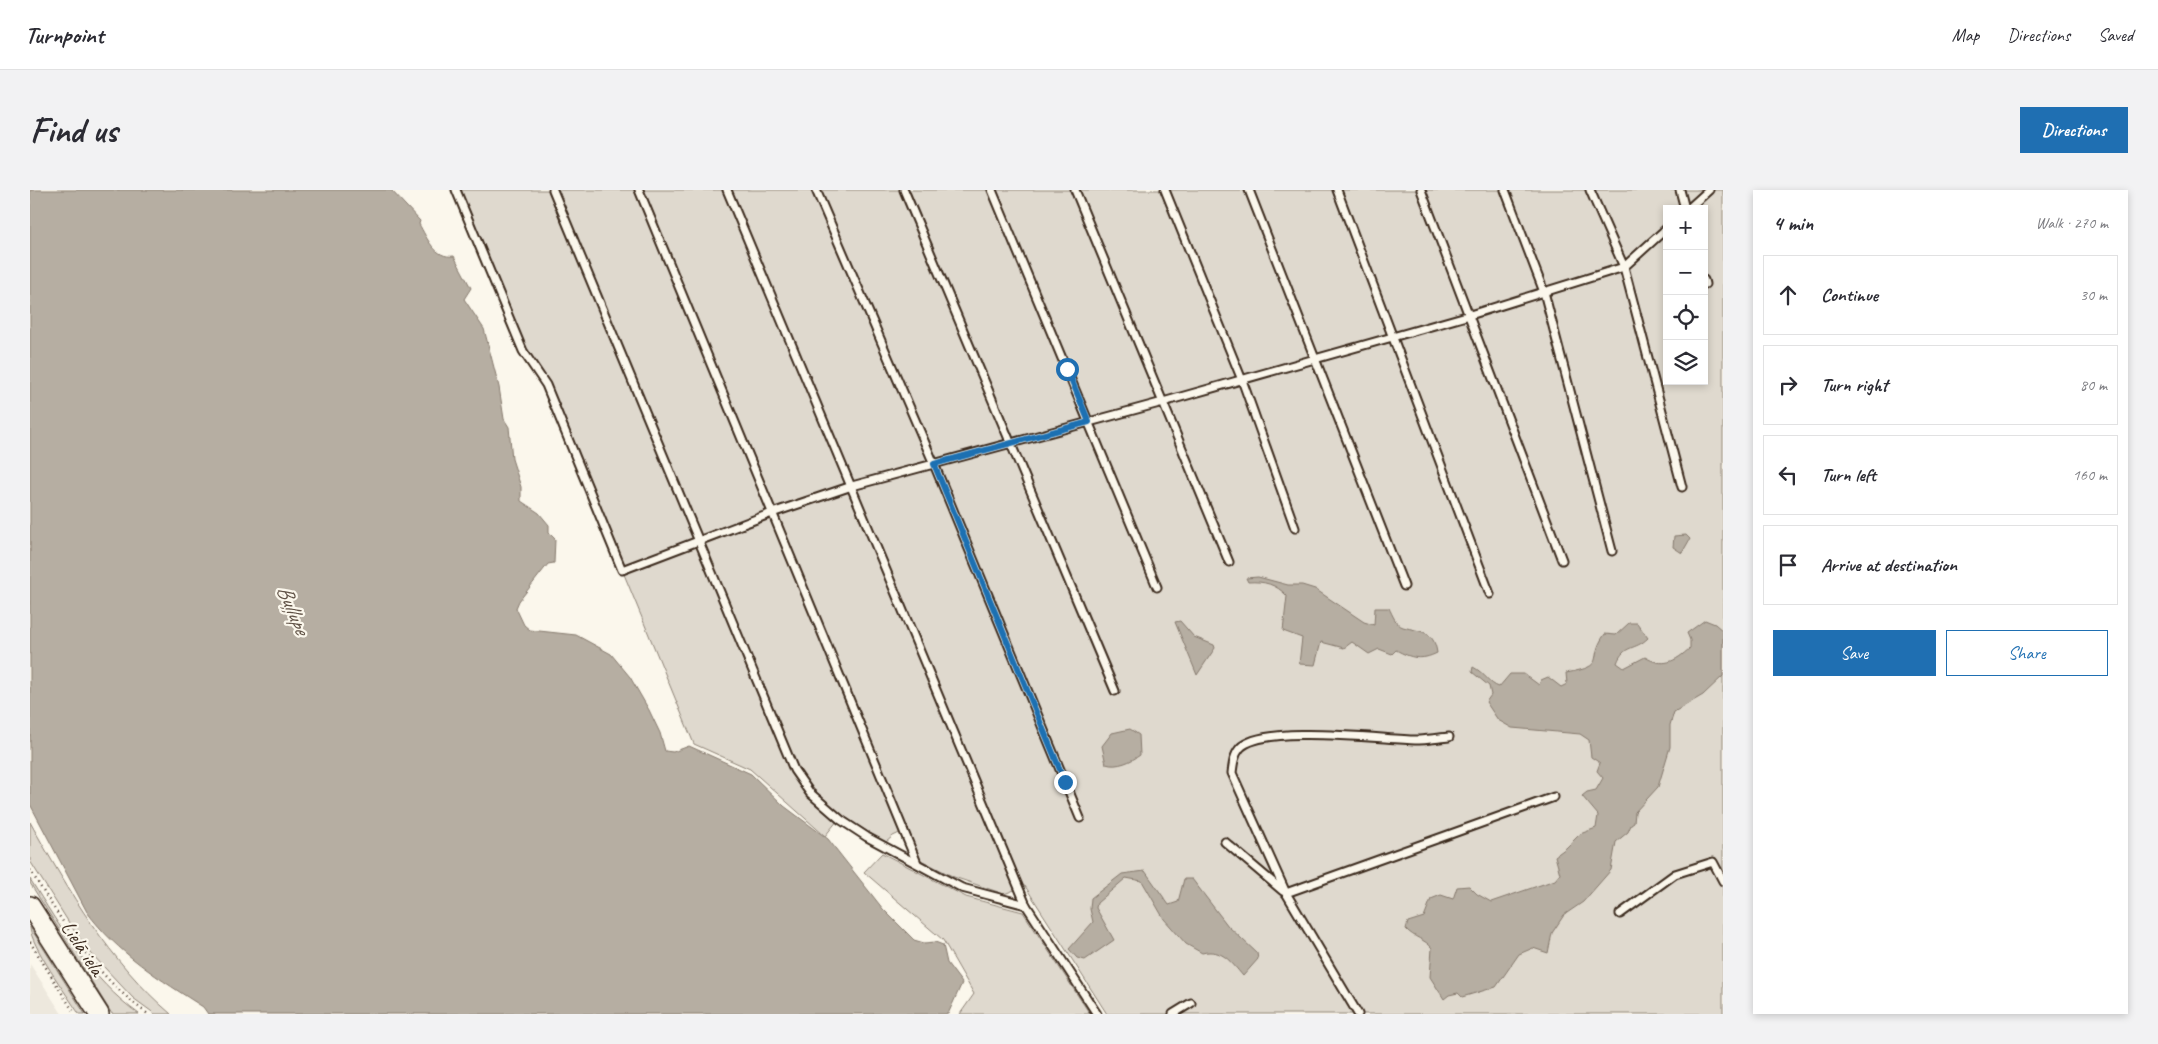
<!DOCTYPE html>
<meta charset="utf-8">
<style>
body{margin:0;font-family:Caveat,sans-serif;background:#f2f2f3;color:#2b2b33}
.controls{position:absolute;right:15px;top:15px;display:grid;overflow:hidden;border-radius:0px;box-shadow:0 2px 8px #0003}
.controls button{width:45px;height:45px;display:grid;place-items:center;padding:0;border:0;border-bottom:1px solid #e1e1e2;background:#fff;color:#2b2b33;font:25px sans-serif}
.stop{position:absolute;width:15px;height:15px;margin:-11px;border:4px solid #1f6fb2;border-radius:50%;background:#fff}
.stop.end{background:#1f6fb2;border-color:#fff;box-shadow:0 1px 5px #0008}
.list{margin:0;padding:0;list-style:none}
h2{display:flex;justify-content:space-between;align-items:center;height:65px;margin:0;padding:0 20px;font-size:21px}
h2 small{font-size:16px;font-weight:400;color:#7c7c81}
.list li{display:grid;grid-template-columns:32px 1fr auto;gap:15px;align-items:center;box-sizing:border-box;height:80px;margin:0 10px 10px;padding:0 10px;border:1px solid #e1e1e2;border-radius:0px}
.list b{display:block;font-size:19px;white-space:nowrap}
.list em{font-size:16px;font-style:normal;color:#7c7c81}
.actions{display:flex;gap:10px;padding:15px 20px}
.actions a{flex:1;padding:11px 0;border:1px solid #1f6fb2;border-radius:0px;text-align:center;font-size:18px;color:#1f6fb2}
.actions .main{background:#1f6fb2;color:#fff}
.icon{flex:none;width:28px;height:28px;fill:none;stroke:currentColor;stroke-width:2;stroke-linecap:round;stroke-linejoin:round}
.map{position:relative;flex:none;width:1693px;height:824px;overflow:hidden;border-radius:0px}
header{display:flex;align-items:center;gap:30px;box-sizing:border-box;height:70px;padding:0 25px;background:#fff;border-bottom:1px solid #e1e1e2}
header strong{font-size:24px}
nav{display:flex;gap:28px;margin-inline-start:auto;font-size:18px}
.intro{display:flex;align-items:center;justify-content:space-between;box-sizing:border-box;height:120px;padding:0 30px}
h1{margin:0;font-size:35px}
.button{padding:12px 22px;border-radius:0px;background:#1f6fb2;color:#fff;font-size:18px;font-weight:700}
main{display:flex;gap:30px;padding:0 30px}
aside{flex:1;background:#fff;border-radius:0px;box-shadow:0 2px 8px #0003}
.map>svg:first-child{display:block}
</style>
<header>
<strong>Turnpoint</strong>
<nav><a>Map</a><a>Directions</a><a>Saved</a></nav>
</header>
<div class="intro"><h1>Find us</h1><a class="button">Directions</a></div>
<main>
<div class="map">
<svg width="1693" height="824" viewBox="0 0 1693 824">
<rect width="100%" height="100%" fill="#fbf7ec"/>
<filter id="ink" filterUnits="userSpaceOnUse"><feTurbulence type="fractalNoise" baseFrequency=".02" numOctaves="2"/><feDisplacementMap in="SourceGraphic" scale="10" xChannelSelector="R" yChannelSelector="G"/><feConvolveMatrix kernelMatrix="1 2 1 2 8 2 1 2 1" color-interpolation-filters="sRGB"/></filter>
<g filter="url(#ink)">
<polygon fill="#ede8dd" points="0,774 32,824 0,824"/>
<g fill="#dfd9ce" stroke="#8d8276" fill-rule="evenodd">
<path d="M426,0h1267v824h-616l-82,-128 -21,8 -50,-17 -35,-18 -11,-30 -15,7 -8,7 -43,-28 -17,21 -75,-67 -56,-25 -148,-359 -23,-34zM1637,19h37v172h-37z"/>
<path d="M0,632c39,70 79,139 141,192h-16l-22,-16 -44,-47 -16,-22 -43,-68z"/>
<polygon points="852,663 936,707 993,722 1060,824 930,824 944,804 913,750 834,682"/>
<path d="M0,689c30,48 61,101 109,135h-27l-82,-131z"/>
<path d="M0,737l55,87h-6c-11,-18 -49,-69 -49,-87z"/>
</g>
<g fill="#b6aea2" stroke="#85796d">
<path d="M0,0h361l29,31 -1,3c8,14 16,35 35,32l17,32 -7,11 20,30 15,58 5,32 5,8 3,32 9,28v14l18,12 10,12v8l6,6 -1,24 -6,1 -29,37 -3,7 8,17 6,5 46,5 35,19 19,23 19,33 11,23 5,18 8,1 16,-6 62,28 33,32 44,33 55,70 31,31 10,3 11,-1 8,3 4,18 15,20 -14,31h-740l-5,-7c-42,-27 -86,-54 -116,-95l-57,-108z"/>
<polygon points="1656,345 1660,349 1652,363 1643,357 1644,346"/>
<path d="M1228,387l30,8h14l13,4 49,33 10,3 1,-17h14c3,6 7,17 14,19 18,5 31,3 34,26 -16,8 -26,5 -41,-3l-4,4 -13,-5 -10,5 -17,-12 -8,6 -23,-6 -6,23 -16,-1 3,-26 -19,-7 4,-35c-11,-12 -23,-15 -39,-14l-2,-4z"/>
<path d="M1675,430l10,4 8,7v45l-20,19 -29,17 -4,13v22l-12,40 -23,25 -1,11 -3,2 -3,7 -12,10 -5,28 -28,32 -19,13 -12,18 -4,20 -15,-5 -14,6 -23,33 -34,10 -4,-4 -9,2 -5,4 -14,-22 2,-29c-7,-9 -18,-10 -26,-19l2,-7 16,-5 7,-18 10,-4 12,4 4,-12 12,-1 8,8 14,8 64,-22 5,-6 -5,-18 11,-8 14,-14 16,-6 2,-13 -16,-19 5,-4 9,-2 7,-12 -6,-7 3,-8 -9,-6 -2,-17 -9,-6 -68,-6 -14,-8 -12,-18 5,-7 -2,-9 -17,-14 1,-5c12,6 16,17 26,20l11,-13h14l15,11 2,-5 7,-3 13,10 6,-3 -1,-11c44,-8 20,-13 39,-39l11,1 13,-12h8l11,15c-13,13 -24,6 -31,25l7,5 21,-11c18,11 30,5 45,-9v-8l-3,-7z"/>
<polygon points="1150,431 1164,447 1184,455 1185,458 1167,485 1145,432"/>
<path d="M1100,539l9,6 1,20c-8,6 -23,13 -34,9l-4,-18 10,-13z"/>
<path d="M1115,681l24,34 9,-3 6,-23h8l36,47 29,27 1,6 -15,17c-12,-14 -21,-28 -41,-23l-16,-9 -22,-25 -22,-38 -16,-3 -29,25 -1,5 18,32 -29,20 -8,-2 -8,-9 24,-27 -3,-13 1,-11 31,-24z"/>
</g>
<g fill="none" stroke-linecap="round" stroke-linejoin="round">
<g stroke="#3b2a1e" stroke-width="11">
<g id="service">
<polyline points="426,0 493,161 516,195 592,380 742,323 822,296 1133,212 1440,125 1594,77 1637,38"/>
<polyline points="523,0 764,580 780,603 811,630 837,647 932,698 996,715"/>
<polyline points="609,0 887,673"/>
<polyline points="697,0 996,715 1067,824"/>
<polyline points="786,0 904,274 1050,628"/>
<polyline points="874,0 1085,501"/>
<polyline points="962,0 1127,397"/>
<polyline points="1045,0 1199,372"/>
<polyline points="1135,0 1212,190 1265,338"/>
<polyline points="1219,0 1374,396"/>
<polyline points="1307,0 1460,404"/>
<polyline points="1391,0 1532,370"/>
<polyline points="1475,0 1514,102 1582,361"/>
<polyline points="1560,0 1594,77 1652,297"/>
<polyline points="1650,0 1655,19"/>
<polyline points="1658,19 1679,0"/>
<polyline points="1674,90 1675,94"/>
<polyline points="1195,652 1253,701"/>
<path d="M1256,703l-54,-120c1,-9 2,-18 8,-25 23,-24 139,-9 175,-8 11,0 23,-2 34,-3"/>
<polyline points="1590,724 1645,684 1683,672 1693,691"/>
<polyline points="1143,824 1161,813"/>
<polyline points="1328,824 1256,703 1524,607"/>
</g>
</g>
<g stroke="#3b2a1e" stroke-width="22">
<polyline id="secondary" points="0,716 69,824"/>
</g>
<g stroke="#3b2a1e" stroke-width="2.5" stroke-dasharray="1 4" stroke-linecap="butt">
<path d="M0,680c33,53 66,107 118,144"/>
<polyline points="0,752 45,824"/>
</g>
<use href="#service" stroke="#fbf7ec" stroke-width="7"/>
<use href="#secondary" stroke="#fbf7ec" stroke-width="19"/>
</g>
</g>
<g fill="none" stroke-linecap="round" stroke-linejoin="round" filter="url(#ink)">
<polyline stroke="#1f6fb2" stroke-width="6" points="1035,592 904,274 1059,232 1037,179"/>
</g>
<g text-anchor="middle" stroke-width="4.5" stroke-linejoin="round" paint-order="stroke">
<g font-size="21" fill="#3b2a1e" stroke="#fbf7ec">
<text transform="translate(53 758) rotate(57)" y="7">Lielā iela</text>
</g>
<g font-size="22" font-style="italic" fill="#605246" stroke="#fbf7ec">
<text transform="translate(264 419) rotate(67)" y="8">Buļļupe</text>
</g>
</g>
</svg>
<div class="controls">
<button>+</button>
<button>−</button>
<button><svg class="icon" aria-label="locate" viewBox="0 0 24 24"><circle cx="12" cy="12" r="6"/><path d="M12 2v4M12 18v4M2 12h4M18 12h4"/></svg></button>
<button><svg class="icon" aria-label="layers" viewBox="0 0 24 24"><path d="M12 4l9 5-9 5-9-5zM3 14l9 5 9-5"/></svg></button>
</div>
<div class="stop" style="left:1037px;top:179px"></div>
<div class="stop end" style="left:1035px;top:592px"></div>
</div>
<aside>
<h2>4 min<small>Walk · 270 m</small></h2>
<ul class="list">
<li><svg class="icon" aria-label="ahead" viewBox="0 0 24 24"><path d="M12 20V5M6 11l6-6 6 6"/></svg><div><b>Continue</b></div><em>30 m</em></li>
<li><svg class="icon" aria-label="right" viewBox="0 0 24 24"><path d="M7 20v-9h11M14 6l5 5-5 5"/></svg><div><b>Turn right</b></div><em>80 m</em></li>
<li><svg class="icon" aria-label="left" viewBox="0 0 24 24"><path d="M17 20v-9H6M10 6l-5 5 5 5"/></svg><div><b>Turn left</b></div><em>160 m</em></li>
<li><svg class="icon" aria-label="arrive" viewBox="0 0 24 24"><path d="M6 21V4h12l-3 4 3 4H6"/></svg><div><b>Arrive at destination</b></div></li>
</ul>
<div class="actions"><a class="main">Save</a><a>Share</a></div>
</aside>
</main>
